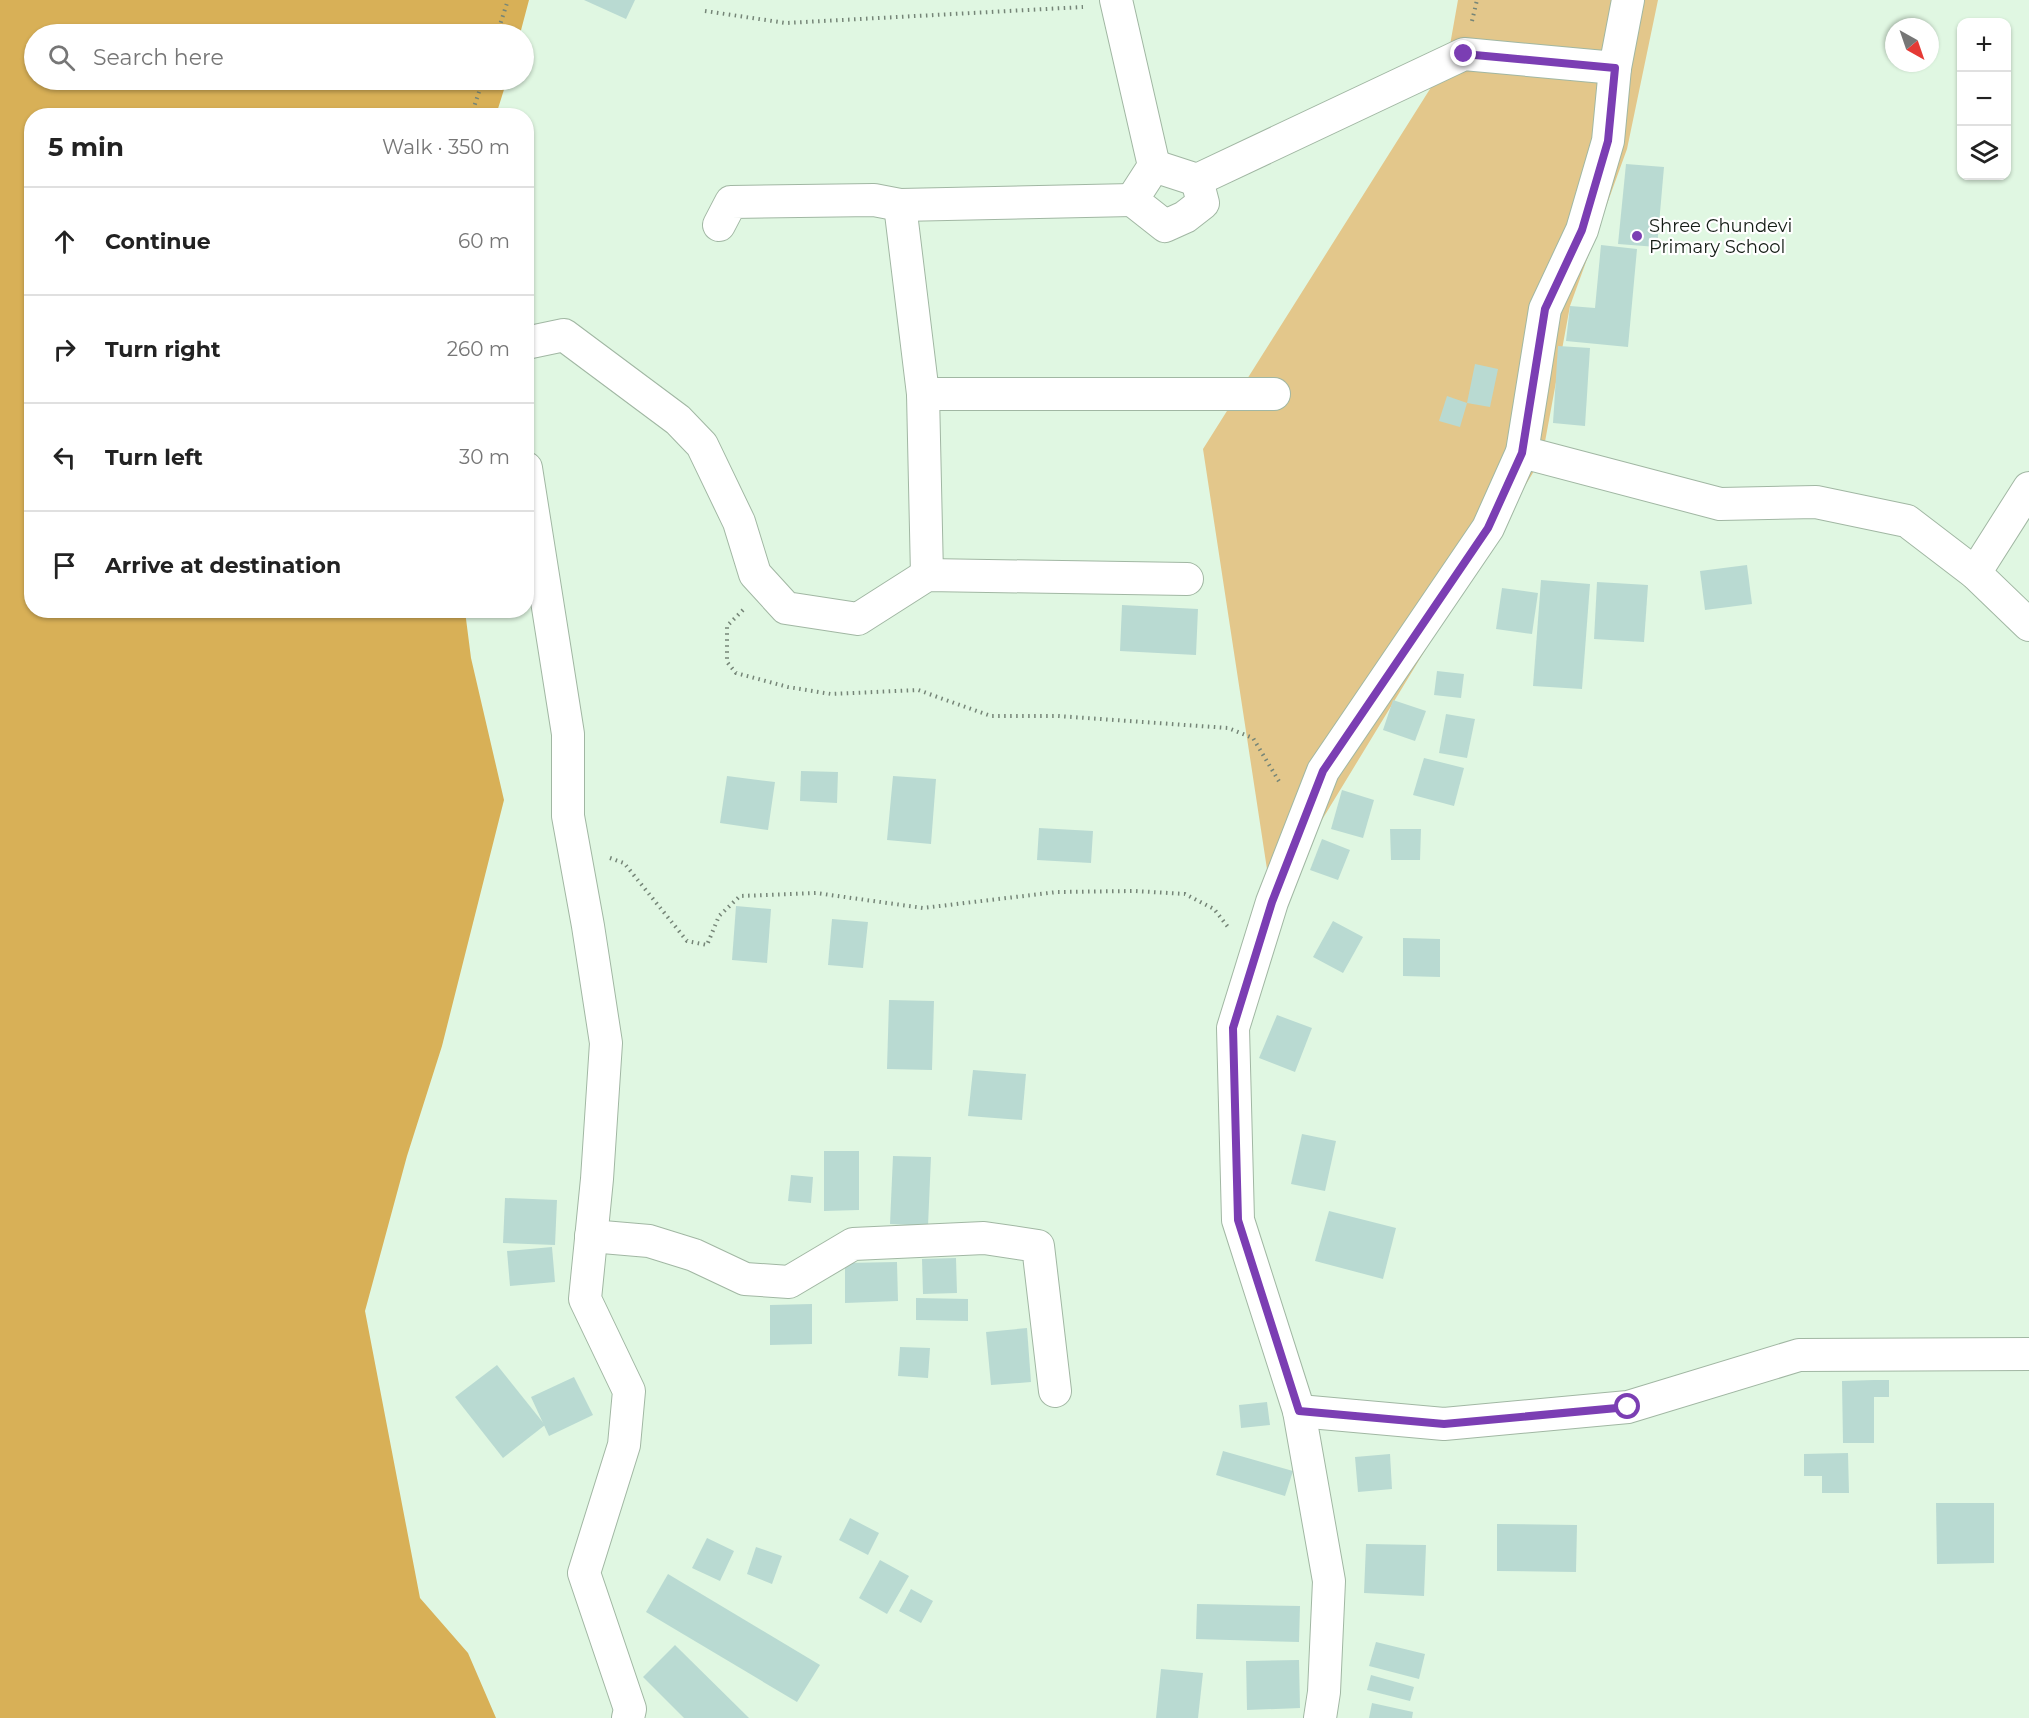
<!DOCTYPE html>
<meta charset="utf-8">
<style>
body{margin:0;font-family:Montserrat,sans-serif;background:#f6f6f6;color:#222}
.controls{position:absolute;right:18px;top:18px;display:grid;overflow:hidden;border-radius:12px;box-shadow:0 2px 4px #0004}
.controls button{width:54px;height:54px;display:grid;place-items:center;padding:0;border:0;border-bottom:2px solid #e0e0e0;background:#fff;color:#222;font:30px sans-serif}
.compass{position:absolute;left:1885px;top:18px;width:54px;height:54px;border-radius:50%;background:#fff;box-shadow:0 2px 4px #0004;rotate:140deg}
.stop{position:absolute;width:18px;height:18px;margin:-14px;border:4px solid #7b3eb3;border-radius:50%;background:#fff}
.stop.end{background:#7b3eb3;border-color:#fff;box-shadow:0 2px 6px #0008}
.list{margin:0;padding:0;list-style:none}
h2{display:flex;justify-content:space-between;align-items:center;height:78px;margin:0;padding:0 24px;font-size:26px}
h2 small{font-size:20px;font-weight:400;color:#767676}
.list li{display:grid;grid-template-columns:39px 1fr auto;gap:18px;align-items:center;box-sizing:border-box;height:108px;padding:0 24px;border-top:2px solid #e0e0e0}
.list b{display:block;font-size:22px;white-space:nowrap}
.list em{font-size:20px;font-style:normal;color:#767676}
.icon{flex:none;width:33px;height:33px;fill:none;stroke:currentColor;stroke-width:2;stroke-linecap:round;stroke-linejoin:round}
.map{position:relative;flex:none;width:2029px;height:1718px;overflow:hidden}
.search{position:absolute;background:#fff;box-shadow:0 2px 4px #0004;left:24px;top:24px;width:510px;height:66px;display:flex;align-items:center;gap:15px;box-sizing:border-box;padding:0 21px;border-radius:33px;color:#767676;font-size:22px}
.panel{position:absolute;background:#fff;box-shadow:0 2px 4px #0004;left:24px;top:108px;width:510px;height:510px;border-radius:24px}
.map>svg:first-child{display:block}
</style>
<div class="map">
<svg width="2029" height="1718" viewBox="0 0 2029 1718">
<rect width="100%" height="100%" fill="#e0f7e2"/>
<polygon fill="#e3c78b" points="1458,0 1658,0 1627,149 1570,306 1542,458 1272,902 1203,449 1447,62"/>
<polygon fill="#d8b057" points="0,0 529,0 520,34 34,34 34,80 507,80 496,115 32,116 32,610 465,611 471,658 504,800 442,1046 407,1156 365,1311 420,1598 468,1653 496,1718 0,1718"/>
<g fill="#b9dad2">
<polygon points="584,0 635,0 626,19"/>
<polygon points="1626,164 1664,167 1657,247 1618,244"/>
<polygon points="1601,245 1637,249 1628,347 1566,341 1570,306 1595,308"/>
<polygon points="1558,346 1590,348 1585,426 1553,423"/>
<polygon points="1475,364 1498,369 1490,407 1467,403"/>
<polygon points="1447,396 1467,403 1460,427 1439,421"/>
<polygon points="1747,565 1752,604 1705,610 1700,571"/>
<polygon points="1541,580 1590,584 1582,689 1533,686"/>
<polygon points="1597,582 1648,585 1644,642 1594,639"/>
<polygon points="1502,588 1538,593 1532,634 1496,629"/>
<polygon points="1122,605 1198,609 1196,655 1120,651"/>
<polygon points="1437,671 1464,674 1461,698 1434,695"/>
<polygon points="1393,700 1426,711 1415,741 1383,730"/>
<polygon points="1446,714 1475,719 1467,758 1439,753"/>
<polygon points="1424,758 1464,768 1454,806 1413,795"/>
<polygon points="801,771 838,772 837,803 800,801"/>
<polygon points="727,776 775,782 768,830 720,823"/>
<polygon points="893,776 936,779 931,844 887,840"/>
<polygon points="1342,790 1374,800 1363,838 1331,829"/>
<polygon points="1039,828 1093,831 1091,863 1037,860"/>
<polygon points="1390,829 1421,829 1420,860 1391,860"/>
<polygon points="1322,839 1350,850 1338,880 1310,870"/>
<polygon points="736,906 771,909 767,963 732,960"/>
<polygon points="832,919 868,922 863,968 828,965"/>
<polygon points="1333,921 1363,937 1343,973 1313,957"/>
<polygon points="1403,938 1440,939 1440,977 1403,976"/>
<polygon points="889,1000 934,1001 932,1070 887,1069"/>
<polygon points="1277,1015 1312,1028 1295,1072 1259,1058"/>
<polygon points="973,1070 1026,1074 1022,1120 968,1116"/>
<polygon points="1302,1134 1336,1141 1325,1191 1291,1184"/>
<polygon points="824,1151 859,1151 859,1210 824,1211"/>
<polygon points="893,1156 931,1157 928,1226 890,1224"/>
<polygon points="791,1175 813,1177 811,1203 788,1201"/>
<polygon points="505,1198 557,1200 555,1245 503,1243"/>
<polygon points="1329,1211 1396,1228 1383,1279 1315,1261"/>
<polygon points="552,1247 555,1282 510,1286 507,1251"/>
<polygon points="956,1258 957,1293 923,1294 922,1259"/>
<polygon points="897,1262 898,1301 845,1303 845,1263"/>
<polygon points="916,1298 968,1299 968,1321 916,1320"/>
<polygon points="812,1304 812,1344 770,1345 770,1305"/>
<polygon points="1027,1328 1031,1382 991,1385 986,1332"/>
<polygon points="900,1347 930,1348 928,1378 898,1376"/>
<polygon points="497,1365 545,1425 503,1458 455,1397"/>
<polygon points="574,1377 593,1415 549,1436 531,1397"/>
<polygon points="1874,1380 1889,1380 1889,1397 1874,1397 1874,1443 1843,1443 1842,1381"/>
<polygon points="1267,1402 1270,1425 1241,1428 1239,1405"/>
<polygon points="1223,1451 1293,1471 1285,1496 1216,1475"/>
<polygon points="1848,1453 1849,1493 1822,1493 1822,1476 1804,1476 1804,1454"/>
<polygon points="1390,1454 1392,1489 1358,1492 1355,1457"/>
<polygon points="1936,1503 1994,1503 1994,1563 1937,1564"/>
<polygon points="850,1518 879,1533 868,1555 839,1540"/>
<polygon points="1497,1524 1577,1525 1576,1572 1497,1571"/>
<polygon points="707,1538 734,1551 720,1581 692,1568"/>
<polygon points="1366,1544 1426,1545 1424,1596 1364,1593"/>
<polygon points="756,1547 782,1556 772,1584 747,1574"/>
<polygon points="880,1560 909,1576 887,1614 859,1598"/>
<polygon points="668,1574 820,1665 797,1702 646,1612"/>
<polygon points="911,1589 933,1601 921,1623 899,1611"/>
<polygon points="1197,1604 1300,1606 1299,1642 1196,1639"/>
<polygon points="1376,1642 1425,1654 1419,1679 1369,1666"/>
<polygon points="675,1645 749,1718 684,1718 643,1677"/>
<polygon points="1299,1660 1300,1708 1247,1710 1246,1661"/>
<polygon points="1161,1669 1203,1673 1198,1718 1156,1718"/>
<polygon points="1371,1675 1414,1687 1410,1701 1367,1690"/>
<polygon points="1372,1703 1413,1712 1412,1718 1369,1718"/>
</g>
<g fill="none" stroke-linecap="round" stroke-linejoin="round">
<g stroke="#a1b7a3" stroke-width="34">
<g id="minor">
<polyline points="1116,0 1154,166 1132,200 1165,226 1185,217 1203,203 1197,180"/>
<polyline points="1154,166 1197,180 1464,54 1615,68"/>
<polyline points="900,205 923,394 927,575"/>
<polyline points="719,225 731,202 874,200 900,205 1132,200"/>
<polyline points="526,343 564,335 678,420 702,445 739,522 755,574 786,608 858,619 927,575 1187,579"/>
<polyline points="923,394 1274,394"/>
<polyline points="1522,452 1720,504 1816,502 1907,521 1975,573 2029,625"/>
<polyline points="526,468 568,734 568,816 588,926 606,1043 597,1179 585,1299 629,1391 624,1445 584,1573 630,1709 628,1718"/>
<polyline points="1975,573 2029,488"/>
<polyline points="591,1236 649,1241 694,1255 745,1279 789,1282 853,1244 984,1238 1038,1246 1055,1391"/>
<polyline points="1299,1411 1444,1424 1628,1407 1799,1355 2029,1354"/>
<polyline points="1320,1718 1324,1692 1329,1581 1299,1411 1238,1220 1233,1028 1272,902 1323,771 1488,528 1522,452 1545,309 1582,230 1608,141 1615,68 1628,0"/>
</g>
</g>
<g stroke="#758577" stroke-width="4" stroke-dasharray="1.5 4.5" stroke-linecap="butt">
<polyline points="705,11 786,23 1083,7"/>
<polyline points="1472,21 1477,0"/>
<polyline points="497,34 508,0"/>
<polyline points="471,116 483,80"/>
<polyline points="743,610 727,626 727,662 736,673 788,687 831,694 918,690 991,716 1058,716 1228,728 1253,738 1280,783"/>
<polyline points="610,858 624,863 687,941 707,945 719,916 740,896 816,893 923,908 1057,892 1135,891 1185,894 1214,909 1228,927"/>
</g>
<use href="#minor" stroke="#fff" stroke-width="32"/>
</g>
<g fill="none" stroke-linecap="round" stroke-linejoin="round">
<polyline stroke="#7b3eb3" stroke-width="8" points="1464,54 1615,68 1608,141 1582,230 1545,309 1522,453 1488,528 1323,771 1272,902 1233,1028 1238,1220 1299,1411 1444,1424 1628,1407"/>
</g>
<circle fill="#7b3eb3" stroke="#fff" stroke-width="2" cx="1637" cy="236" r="6"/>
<g text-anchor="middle" stroke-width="4.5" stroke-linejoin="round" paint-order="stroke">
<g font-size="18" fill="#141c15" stroke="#fff" text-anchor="start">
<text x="1649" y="232">Shree Chundevi<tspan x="1649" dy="21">Primary School</tspan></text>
</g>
</g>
</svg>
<div class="controls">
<button>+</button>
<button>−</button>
<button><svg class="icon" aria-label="layers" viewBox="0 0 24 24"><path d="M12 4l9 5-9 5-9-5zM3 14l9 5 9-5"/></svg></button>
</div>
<svg class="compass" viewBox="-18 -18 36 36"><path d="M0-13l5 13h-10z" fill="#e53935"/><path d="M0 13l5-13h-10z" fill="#767676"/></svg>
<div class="stop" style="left:1628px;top:1407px"></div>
<div class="stop end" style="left:1464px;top:54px"></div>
<div class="search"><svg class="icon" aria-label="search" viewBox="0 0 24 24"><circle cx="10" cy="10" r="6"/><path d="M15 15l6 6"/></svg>Search here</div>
<section class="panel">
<h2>5 min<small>Walk · 350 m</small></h2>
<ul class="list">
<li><svg class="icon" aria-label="ahead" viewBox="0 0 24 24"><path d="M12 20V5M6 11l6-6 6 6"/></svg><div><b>Continue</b></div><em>60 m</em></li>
<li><svg class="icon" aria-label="right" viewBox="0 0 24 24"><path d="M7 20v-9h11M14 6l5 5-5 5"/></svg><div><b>Turn right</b></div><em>260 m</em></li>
<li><svg class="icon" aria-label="left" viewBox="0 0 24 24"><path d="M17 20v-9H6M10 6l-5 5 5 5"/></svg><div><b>Turn left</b></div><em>30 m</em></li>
<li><svg class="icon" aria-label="arrive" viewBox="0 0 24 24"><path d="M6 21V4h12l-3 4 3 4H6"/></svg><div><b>Arrive at destination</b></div></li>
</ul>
</section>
</div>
